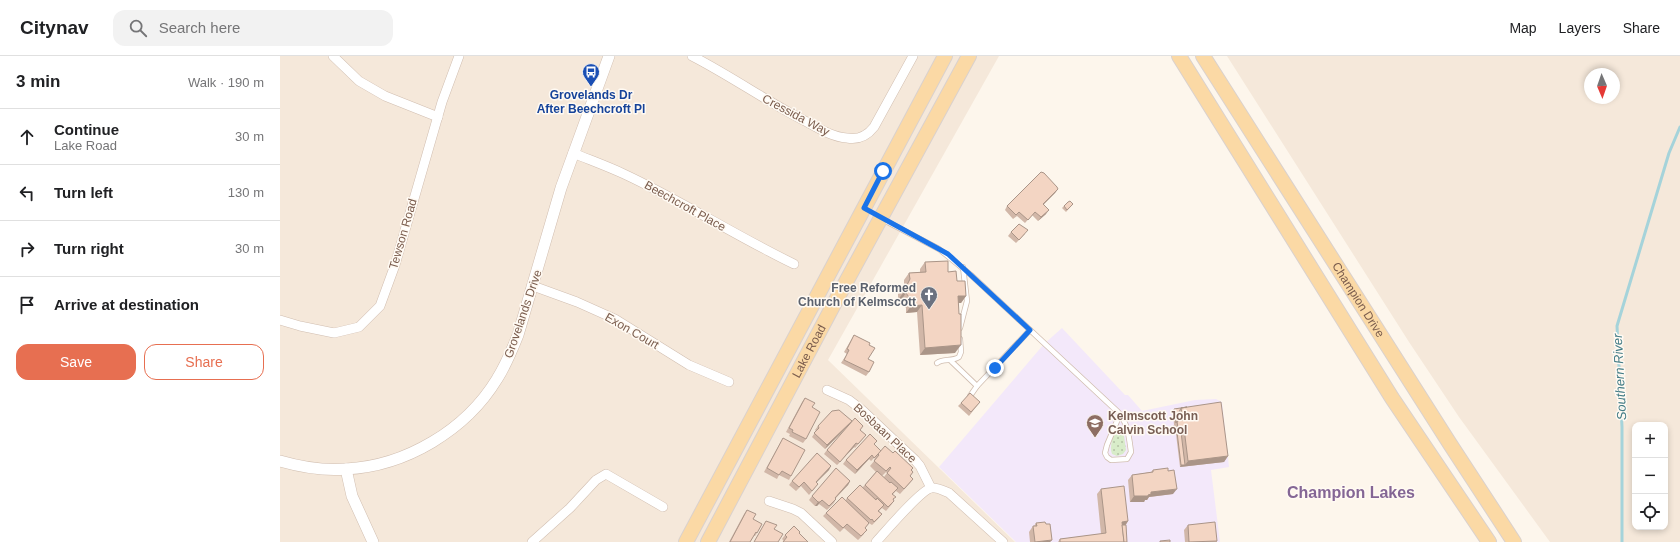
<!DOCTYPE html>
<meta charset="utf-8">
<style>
body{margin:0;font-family:Helvetica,sans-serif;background:#f2f2f2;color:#202124}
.controls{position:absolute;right:12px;bottom:12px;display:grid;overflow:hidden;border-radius:8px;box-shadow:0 2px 6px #0003}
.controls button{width:36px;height:36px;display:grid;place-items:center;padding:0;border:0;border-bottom:1px solid #e0e0e0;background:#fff;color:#202124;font:20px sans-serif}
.compass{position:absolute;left:1304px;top:12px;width:36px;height:36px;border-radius:50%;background:#fff;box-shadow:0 2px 6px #0003;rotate:178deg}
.stop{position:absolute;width:12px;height:12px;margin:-9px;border:3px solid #1a73e8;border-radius:50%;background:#fff}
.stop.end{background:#1a73e8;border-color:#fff;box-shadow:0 1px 4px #0008}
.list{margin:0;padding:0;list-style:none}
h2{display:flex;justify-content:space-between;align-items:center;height:52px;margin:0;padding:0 16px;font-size:17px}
h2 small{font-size:13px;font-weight:400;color:#757577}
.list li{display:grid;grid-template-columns:26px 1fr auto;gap:12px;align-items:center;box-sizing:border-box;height:56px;padding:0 16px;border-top:1px solid #e0e0e0}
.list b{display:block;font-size:15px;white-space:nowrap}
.list p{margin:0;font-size:13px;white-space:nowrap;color:#757577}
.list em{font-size:13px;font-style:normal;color:#757577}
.actions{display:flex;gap:8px;padding:12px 16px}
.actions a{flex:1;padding:9px 0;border:1px solid #e76f51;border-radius:12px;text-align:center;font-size:14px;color:#e76f51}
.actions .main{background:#e76f51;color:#fff}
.icon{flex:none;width:22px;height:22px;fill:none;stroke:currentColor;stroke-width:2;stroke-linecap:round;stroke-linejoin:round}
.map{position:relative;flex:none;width:1400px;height:486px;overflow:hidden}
header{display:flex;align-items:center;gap:24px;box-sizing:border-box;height:56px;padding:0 20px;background:#fff;border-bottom:1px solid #e0e0e0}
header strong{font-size:19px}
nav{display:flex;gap:22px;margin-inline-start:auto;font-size:14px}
.search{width:280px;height:36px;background:#f2f2f2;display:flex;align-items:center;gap:10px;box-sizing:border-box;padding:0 14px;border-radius:12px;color:#757577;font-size:15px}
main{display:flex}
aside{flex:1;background:#fff}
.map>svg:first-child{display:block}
</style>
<header>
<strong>Citynav</strong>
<div class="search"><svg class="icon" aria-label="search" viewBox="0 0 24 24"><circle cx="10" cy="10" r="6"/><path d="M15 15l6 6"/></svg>Search here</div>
<nav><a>Map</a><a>Layers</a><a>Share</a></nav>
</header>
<main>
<aside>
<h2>3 min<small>Walk · 190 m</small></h2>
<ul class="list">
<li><svg class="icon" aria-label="ahead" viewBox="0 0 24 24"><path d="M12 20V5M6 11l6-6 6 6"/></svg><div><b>Continue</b><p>Lake Road</p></div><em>30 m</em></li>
<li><svg class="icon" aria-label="left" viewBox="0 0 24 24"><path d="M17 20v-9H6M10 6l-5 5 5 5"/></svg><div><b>Turn left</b></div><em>130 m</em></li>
<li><svg class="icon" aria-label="right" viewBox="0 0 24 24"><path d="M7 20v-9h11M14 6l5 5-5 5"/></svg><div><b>Turn right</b></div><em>30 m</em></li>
<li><svg class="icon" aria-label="arrive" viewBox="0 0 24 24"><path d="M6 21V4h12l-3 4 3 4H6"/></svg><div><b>Arrive at destination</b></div></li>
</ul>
<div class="actions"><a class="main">Save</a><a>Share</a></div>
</aside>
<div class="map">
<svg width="1400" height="486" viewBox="0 0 1400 486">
<defs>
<pattern id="grass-dots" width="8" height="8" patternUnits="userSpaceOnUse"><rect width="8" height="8" fill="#d8ecc9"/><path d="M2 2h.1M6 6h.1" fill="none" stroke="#b4c2a5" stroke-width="1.8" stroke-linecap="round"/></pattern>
</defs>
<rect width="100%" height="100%" fill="#fdf6ec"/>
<g fill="#f5e8da" fill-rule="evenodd">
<polygon points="0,0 719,0 548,304 735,486 0,486"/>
<path d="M947,0h453v486h-130l-91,-125 -50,-75zM1310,18h24v24h-24zM1355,369h30v102h-30z"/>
</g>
<polygon fill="#f3e8fa" points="782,272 845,339 848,339 862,355 915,344 936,343 942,346 949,411 931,414 940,486 736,486 659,411 764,288"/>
<path fill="url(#grass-dots)" d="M838,372l5,1 3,21 -3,4 -6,2 -5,-2c-3,-7 1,-20 6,-26z"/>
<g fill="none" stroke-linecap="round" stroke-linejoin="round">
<polyline stroke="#a5d3da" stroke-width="3" points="1342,486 1342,371 1337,270 1389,97 1400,71"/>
<g stroke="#d1beb0" stroke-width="6">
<g id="service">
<path d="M602,163l57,30 32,26 147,137c10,11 11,25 13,40l-4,7 -16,1 -4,-3 -2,-4 2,-8 13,-31"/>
<polyline points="680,272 687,245 683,211"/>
<polyline points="671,305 697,330"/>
<path d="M657,307c6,-5 15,-1 22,-6l2,-5 -1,-13"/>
<polyline points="690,340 697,330 750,274"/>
</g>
</g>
<g stroke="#d1beb0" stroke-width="10">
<g id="minor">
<polyline points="53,0 79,25 105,40 158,61"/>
<path d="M412,0c39,20 74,45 113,65 13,7 27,16 42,17 11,2 20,-2 27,-11l39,-71"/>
<path d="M293,97c17,7 34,13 51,21 58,27 112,62 170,90"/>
<polyline points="253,230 297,246 335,263 409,309 449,326"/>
<polyline points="0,264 20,270 54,277 79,271 100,250 115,209 162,46 179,0"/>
<polyline points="547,334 569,344 582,354 635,404 640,410 651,432"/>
<polyline points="489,445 513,453 521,457 552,486"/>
<polyline points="252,486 290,452 316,424 326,418 383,451"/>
<path d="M596,486c10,-11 44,-51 55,-54 6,-1 13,3 18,5l54,49"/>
</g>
</g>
<g stroke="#d1beb0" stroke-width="12">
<g id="tertiary">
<path d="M0,405c21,6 44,10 66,8 60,-3 120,-39 151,-90 9,-14 15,-29 21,-44l43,-147 48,-132"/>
<polyline points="66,413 72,440 93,486"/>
</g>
</g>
<g stroke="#dad1cd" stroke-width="16">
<g id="primary">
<polyline points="899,0 1112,342 1209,486"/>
<path id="s1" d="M923,0l247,388 64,98"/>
<polyline points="406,486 665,0"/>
<path id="s2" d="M428,486l126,-238 135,-248"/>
</g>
</g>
<use href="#service" stroke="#fff" stroke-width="4.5"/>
<use href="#minor" stroke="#fff" stroke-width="9"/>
<use href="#tertiary" stroke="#fff" stroke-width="11"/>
<use href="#primary" stroke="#fbd9a5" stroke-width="14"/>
</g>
<g fill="#d1b7a8" fill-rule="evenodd">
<polygon points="778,133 775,137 764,148 766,158 758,165 752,159 745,167 737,160 733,163 725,154 727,150"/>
<polygon points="793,148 786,156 782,152 784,150"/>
<polygon points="731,176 745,178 736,187 728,180"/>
<polygon points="645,206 668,216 677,225 686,240 681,247 678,247 675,297 640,299 637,256 626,257 626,252 621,244 618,244 618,238 623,231 624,231 624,224 629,217 640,216 640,213"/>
<polygon points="574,279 588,303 589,316 586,320 561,307 567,298 564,296"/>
<polygon points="525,342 532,351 526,383 523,387 509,380 510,378 506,376 522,346"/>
<polygon points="700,346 689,360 678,350 681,347"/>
<polygon points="907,351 948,400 944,406 900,411 896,378 894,378 893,370 894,369 893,355 894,353"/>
<polygon points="572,365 569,369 545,393 532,381 536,375 535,374 538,370"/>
<polygon points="580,374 586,379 575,392 574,391 557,409 544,398 547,394"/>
<polygon points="503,382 511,420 509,424 499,419 497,423 484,416"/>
<path d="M594,389l7,6 31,19 1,2 -3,4 3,3 -4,5 -9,10 -4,-3 -3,3 1,6 -2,4 -6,7 -4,-3 -3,3 3,3 -3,4 -7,7 -3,-2 -4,5 -1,6 -6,6 -14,-12 -4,4 -17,-16 3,-3 19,-12 2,-3 16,-11 13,-15 -6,-6 5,-6h-1l2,-4 -5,5 -2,-2 -14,15 -12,-10 3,-4zM606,416l1,1 -3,4 -2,-1z"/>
<polygon points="549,414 536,426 535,432 529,439 521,430 516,435 509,429 512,425"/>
<polygon points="873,414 893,438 869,441 867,444 865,444 864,446 850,446 848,424 852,419 871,416"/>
<polygon points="570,425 568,429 556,442 556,443 554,447 547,454 539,448 537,450 535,450 529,444 532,440"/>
<polygon points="821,433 848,465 846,469 847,486 778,486 780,483 821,478 817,438"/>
<polygon points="467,454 477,477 475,480 474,480 470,486 449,486 464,458"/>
<polygon points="486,465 494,473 498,486 474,486"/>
<polygon points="756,467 766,468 772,484 770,486 750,486 749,476 753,470 754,470"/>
<polygon points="908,469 937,485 937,486 905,486 904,474"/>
<polygon points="519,478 504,485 502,483 505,479"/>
</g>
<g fill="#aa9588">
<polygon points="778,133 775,137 761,151 763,148"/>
<polygon points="769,154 766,158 758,165 761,161"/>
<polygon points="623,237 626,237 621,244 618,244"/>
<polygon points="678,240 686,240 681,247 673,247"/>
<polygon points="642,249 637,256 626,257 631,250"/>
<polygon points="681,289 675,297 640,299 645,292"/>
<polygon points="572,365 569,369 545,393 547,389"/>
<polygon points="904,372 900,378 897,376 896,378 894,378 898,373"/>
<polygon points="576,387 574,391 557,409 560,406"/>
<polygon points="592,399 589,403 575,418 577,414"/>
<polygon points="948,400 944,406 900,411 901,409 905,409 908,405"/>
<polygon points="551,410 549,414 533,430 536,426"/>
<polygon points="570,425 568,429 552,445 555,442"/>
<polygon points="897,433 893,438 869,441 867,444 865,444 864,446 850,446 854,440 871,436"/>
<polygon points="542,444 537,450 535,450 538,446"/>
<polygon points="848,465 844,471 839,472 842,466"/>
<polygon points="772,484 770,486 755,486"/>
</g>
<g fill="#f3d5c3" stroke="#aa9588">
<polygon points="761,116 764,117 777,131 778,133 763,148 769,154 761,161 755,156 748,164 739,156 736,159 727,150"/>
<polygon points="790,145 793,148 787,154 784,150 788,146"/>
<polygon points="739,168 748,174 739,184 731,176"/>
<polygon points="668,205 668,216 676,215 677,225 685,225 686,240 678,240 679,258 681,258 681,289 645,292 642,249 631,250 631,244 626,237 623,237 623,231 626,231 630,223 629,217 646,216 645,206"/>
<polygon points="574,279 590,287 589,289 595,292 588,303 594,306 589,316 564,304 569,294 567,293"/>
<polygon points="690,337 700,346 691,356 681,347"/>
<polygon points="525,342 535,347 532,351 540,356 526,383 512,376 513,374 509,372"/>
<polygon points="941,346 948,400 908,405 904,372 898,373 897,365 903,364 901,352"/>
<polygon points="907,351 901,352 899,356 900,364 897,365 896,367 894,353"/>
<polygon points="559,354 572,365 547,389 534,377 539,372 538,370 552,355"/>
<polygon points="575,362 583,370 580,374 586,379 578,388 576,387 560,406 547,394"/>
<polygon points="897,376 901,376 905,409 901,409"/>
<polygon points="590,378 597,385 594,388 601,395 594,402 592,399 577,414 566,404"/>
<polygon points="503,382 525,394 511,420 502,415 499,419 487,412"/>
<polygon points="605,390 613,397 615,395 633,412 631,414 633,416 630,420 633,423 624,433 607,417 611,412 610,411 606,415 594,405 599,399 598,398"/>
<polygon points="537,397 551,410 536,426 538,428 532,435 524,426 519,431 512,425"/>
<polygon points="556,412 570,425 555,442 556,443 549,450 542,444 540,446 538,446 532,440"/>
<polygon points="888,412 888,415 894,414 897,433 871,436 871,438 868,439 868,440 854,440 852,419 873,416 873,414"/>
<polygon points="597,415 610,427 611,426 618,432 612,438 616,441 613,443 614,445 608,451 585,429"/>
<polygon points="580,429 596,444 597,442 604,449 598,455 602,458 594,466 592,463 591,464 567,442"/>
<polygon points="844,430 848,465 842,466 844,486 780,486 780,483 826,477 821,433"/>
<polygon points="562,441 589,467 585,472 587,474 581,480 567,468 563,472 546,457"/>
<polygon points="467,454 476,458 473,463 482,468 477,477 476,476 470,486 450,486"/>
<polygon points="486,465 497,469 494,473 503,478 498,486 474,486"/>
<polygon points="765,466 766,468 770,468 772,484 755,486 753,470 757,470 756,467"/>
<polygon points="935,466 937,485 909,486 908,469"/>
<polygon points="842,469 846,469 847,486 844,486"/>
<polygon points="514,470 520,476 519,477 528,486 503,486 507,481 505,479"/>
<polygon points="890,484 890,486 880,486 880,485"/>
</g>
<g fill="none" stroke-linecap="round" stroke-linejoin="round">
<polyline stroke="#1a73e8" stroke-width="5" points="603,115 584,152 668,198 750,274 715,312"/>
</g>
<defs>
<g id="bus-pin" transform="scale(0.9)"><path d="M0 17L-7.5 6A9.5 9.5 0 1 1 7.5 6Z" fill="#1a4fb4" stroke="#fffaf3"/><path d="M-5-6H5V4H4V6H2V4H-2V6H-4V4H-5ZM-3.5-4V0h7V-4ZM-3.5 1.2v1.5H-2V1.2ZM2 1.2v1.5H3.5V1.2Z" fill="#fff"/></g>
<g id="church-pin" transform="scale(0.9)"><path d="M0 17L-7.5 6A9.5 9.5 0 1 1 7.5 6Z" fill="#6b7280" stroke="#fffaf3"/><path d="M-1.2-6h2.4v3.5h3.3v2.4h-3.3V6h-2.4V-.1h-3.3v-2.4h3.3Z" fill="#fff"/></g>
<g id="school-pin" transform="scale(0.9)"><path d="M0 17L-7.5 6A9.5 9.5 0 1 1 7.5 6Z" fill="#8d6e63" stroke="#fffaf3"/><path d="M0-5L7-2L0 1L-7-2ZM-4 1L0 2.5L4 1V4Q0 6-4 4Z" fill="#fff"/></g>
</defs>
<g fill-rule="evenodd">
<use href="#bus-pin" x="311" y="16"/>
<use href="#church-pin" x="649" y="239"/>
<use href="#school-pin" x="815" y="367"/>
</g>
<g text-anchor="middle" stroke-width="3" stroke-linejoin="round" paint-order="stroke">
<g font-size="12" font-weight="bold" fill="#164399" stroke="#fffaf3">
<text x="311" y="43">Grovelands Dr<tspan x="311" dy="14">After Beechcroft Pl</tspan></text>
</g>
<g font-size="12" fill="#7a5c4d" stroke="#fffaf3">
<text transform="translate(516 59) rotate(28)" y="4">Cressida Way</text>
<text transform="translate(405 150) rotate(29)" y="4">Beechcroft Place</text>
<text transform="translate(123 178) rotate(-74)" y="4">Tewson Road</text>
<text dy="4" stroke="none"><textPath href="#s1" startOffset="289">Champion Drive</textPath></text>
<text transform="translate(243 258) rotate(-71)" y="4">Grovelands Drive</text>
<text transform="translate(352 275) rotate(30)" y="4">Exon Court</text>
<text dy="4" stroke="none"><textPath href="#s2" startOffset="216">Lake Road</textPath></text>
<text transform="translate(605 377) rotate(43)" y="4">Bosbaan Place</text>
</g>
<g font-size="12" font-weight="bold" fill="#5b616d" stroke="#fffaf3" text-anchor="end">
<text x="636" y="236">Free Reformed<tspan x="636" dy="14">Church of Kelmscott</tspan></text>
</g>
<g font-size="12" font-weight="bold" fill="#785e54" stroke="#fffaf3" text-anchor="start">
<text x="828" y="364">Kelmscott John<tspan x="828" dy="14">Calvin School</tspan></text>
</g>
<g font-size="13" font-style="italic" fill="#437c86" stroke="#fffaf3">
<text transform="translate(1339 321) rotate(-93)" y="5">Southern River</text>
</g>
<g font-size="16" font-weight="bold" fill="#846695" stroke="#fffaf3">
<text x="1071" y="442">Champion Lakes</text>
</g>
</g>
</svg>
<div class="controls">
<button>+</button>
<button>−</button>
<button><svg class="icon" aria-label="locate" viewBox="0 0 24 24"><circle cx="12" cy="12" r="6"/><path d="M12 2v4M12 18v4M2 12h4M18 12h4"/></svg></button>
</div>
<svg class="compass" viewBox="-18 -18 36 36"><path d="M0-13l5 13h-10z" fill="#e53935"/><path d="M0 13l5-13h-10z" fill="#757577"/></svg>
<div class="stop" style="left:603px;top:115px"></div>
<div class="stop end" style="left:715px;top:312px"></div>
</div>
</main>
